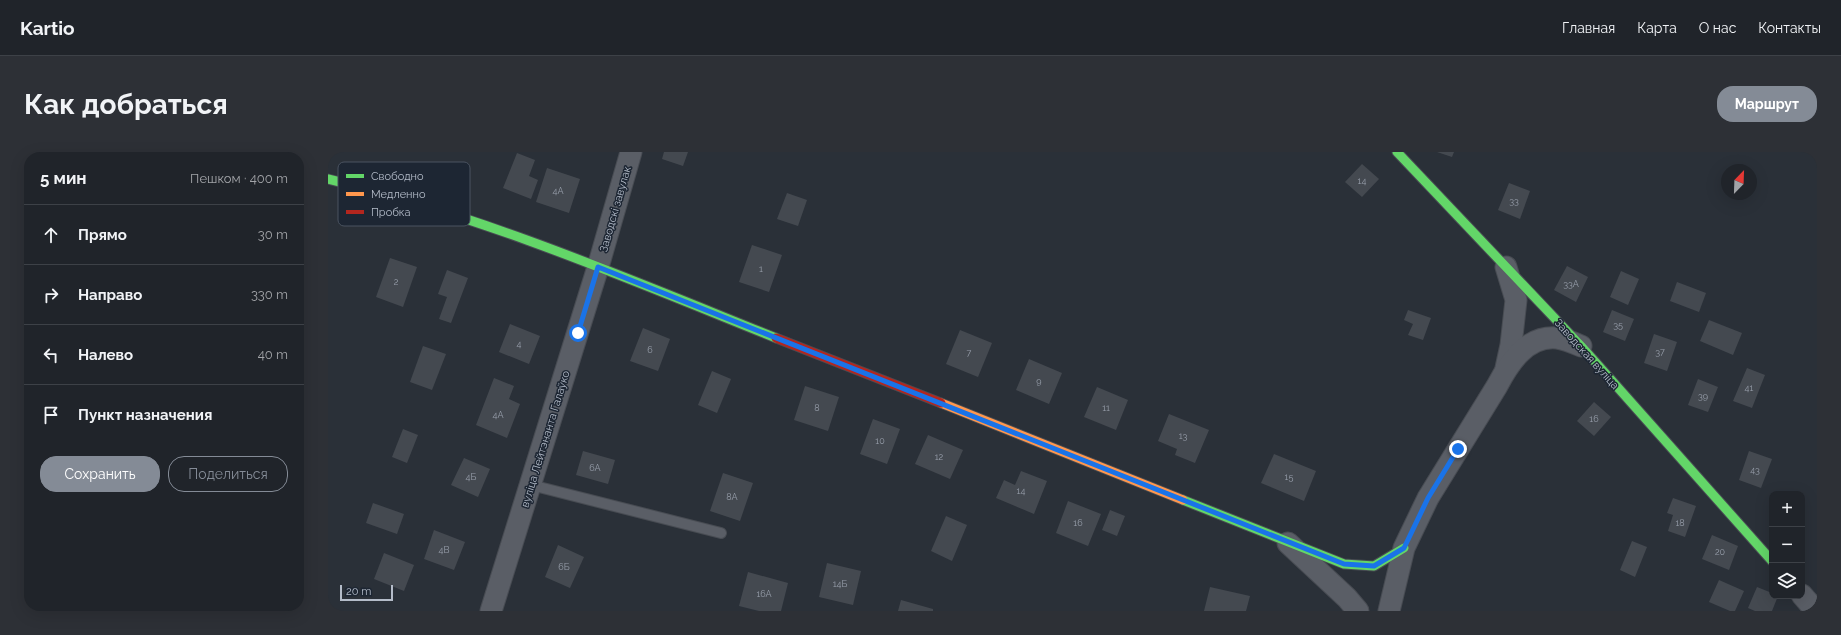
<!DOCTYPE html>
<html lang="ru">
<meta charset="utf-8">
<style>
body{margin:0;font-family:Raleway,sans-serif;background:#2d3036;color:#f1f3f6}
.controls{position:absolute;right:12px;bottom:12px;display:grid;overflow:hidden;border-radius:8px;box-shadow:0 4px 16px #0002}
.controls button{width:36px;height:36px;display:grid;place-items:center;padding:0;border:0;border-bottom:1px solid #3d4147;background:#20242a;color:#f1f3f6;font:20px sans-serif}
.compass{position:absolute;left:1393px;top:12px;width:36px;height:36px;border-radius:50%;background:#20242a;box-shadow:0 4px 16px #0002;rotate:23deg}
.scale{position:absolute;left:12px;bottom:10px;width:53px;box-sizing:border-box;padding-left:4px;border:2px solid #b4bcc9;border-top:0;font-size:11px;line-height:14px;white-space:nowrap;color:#b4bcc9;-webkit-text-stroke:3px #1d2633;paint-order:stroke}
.stop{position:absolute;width:12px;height:12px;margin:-9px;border:3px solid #1a73e8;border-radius:50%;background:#fff}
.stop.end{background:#1a73e8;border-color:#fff;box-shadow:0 1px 4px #0008}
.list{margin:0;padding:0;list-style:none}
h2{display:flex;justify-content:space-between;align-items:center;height:52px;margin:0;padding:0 16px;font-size:17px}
h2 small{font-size:13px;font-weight:400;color:#a2a4a8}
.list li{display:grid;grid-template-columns:26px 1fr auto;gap:12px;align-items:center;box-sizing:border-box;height:60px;padding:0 16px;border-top:1px solid #3d4147}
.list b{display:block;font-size:15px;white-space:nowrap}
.list em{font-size:13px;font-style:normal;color:#a2a4a8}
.actions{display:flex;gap:8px;padding:12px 16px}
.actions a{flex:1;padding:9px 0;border:1px solid #848b96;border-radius:16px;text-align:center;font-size:14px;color:#848b96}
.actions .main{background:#848b96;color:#fff}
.icon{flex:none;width:22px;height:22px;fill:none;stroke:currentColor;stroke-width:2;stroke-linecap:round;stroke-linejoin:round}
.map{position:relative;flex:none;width:1489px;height:459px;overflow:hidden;border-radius:16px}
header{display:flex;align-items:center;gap:24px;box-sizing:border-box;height:56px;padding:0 20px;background:#20242a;border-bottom:1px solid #3d4147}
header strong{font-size:19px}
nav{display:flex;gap:22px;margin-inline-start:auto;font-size:14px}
.intro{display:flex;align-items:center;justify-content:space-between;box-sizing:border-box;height:96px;padding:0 24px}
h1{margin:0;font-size:28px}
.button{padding:10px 18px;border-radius:16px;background:#848b96;color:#fff;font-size:14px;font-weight:700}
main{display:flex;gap:24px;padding:0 24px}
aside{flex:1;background:#20242a;border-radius:16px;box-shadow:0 4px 16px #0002}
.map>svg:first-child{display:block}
</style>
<header>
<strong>Kartio</strong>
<nav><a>Главная</a><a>Карта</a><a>О нас</a><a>Контакты</a></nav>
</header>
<div class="intro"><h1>Как добраться</h1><a class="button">Маршрут</a></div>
<main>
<aside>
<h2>5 мин<small>Пешком · 400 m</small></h2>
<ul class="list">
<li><svg class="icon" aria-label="ahead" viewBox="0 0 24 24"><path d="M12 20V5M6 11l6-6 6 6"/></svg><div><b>Прямо</b></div><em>30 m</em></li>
<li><svg class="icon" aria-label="right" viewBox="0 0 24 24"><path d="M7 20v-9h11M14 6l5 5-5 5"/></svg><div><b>Направо</b></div><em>330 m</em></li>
<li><svg class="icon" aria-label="left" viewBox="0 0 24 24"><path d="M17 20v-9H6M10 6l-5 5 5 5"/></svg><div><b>Налево</b></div><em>40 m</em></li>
<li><svg class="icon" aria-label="arrive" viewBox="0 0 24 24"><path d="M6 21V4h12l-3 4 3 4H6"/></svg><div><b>Пункт назначения</b></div></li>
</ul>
<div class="actions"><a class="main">Сохранить</a><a>Поделиться</a></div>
</aside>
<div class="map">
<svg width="1489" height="459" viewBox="0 0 1489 459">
<rect width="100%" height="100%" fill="#2a3038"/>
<g fill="#444950">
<polygon points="336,0 360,0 355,14 334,7"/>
<polygon points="1109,0 1126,0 1124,5"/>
<polygon points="189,1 207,8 201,24 210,28 203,47 175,36"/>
<polygon points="1034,12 1051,27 1034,45 1017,30"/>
<polygon points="219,16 252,27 241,61 208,50"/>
<polygon points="1181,31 1202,39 1192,67 1170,58"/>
<polygon points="459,41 479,48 470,74 449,67"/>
<polygon points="424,93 454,103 441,140 411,130"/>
<polygon points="62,106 89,115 75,155 48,145"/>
<polygon points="1239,114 1260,125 1248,150 1226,138"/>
<polygon points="119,118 140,126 123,171 111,167 119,145 110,142"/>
<polygon points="1293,119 1311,127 1300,153 1282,145"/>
<polygon points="1349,130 1378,141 1371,160 1342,149"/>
<polygon points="1080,158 1103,166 1095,188 1080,183 1085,172 1076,168"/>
<polygon points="1284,158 1306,167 1297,189 1275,180"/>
<polygon points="1381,168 1414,181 1405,203 1372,189"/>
<polygon points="182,172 212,184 201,212 171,200"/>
<polygon points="315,176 342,187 330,219 302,209"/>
<polygon points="632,178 664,191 650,225 618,212"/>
<polygon points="1326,182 1349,190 1339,219 1316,211"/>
<polygon points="95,194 118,202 104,238 82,230"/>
<polygon points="701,207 734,221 721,252 688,238"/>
<polygon points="1419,216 1437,223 1424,256 1405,249"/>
<polygon points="384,219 403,227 389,261 370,253"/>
<polygon points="166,226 186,234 181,247 192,252 179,286 148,273"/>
<polygon points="1370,227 1390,235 1380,260 1360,253"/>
<polygon points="477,234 511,245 500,279 466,268"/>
<polygon points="769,235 800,248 788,278 756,265"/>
<polygon points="1266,250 1283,265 1266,284 1249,269"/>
<polygon points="841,262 881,278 867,311 847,303 849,297 830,289"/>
<polygon points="545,267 572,277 559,312 532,302"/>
<polygon points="75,277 90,283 79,311 64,305"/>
<polygon points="600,283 635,298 622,327 587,312"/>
<polygon points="255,299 287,308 280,332 248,323"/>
<polygon points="1421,299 1444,307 1433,336 1411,328"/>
<polygon points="946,302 988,319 976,349 933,331"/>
<polygon points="136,306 162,317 150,345 123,333"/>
<polygon points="693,319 719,329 706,362 668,346 676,328 687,333"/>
<polygon points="395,321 425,331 412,369 382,359"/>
<polygon points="1345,346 1368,354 1357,385 1340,379 1345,363 1339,361"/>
<polygon points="740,349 773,362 760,394 728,381"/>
<polygon points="45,351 76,362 69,382 38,371"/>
<polygon points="782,358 797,364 789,384 774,378"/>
<polygon points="618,364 639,373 624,409 603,399"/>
<polygon points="106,378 137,390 126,418 96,407"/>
<polygon points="1384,383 1410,394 1401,418 1374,407"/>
<polygon points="1304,389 1319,395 1307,425 1292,418"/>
<polygon points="230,393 256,405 242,436 217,425"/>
<polygon points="56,401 86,413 76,439 46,427"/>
<polygon points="499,411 533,419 525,453 491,445"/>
<polygon points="420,420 460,431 453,459 431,459 411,454"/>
<polygon points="1391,428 1416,439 1407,459 1402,459 1381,450"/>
<polygon points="882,435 922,444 918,459 876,459"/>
<polygon points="1429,435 1444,441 1444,444 1450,444 1444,459 1427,459 1420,456"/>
<polygon points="573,448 605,457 605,459 570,459"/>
</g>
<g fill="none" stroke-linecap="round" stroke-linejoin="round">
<g stroke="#484c53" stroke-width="12">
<polyline id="lane" points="203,333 393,381"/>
</g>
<g stroke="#484c53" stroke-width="23">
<g id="street">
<polyline points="1178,115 1188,148 1183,193 1178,216"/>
<polyline points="960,391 1019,446 1030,459"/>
<polyline points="1474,443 1488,459"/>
<polyline points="163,459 270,115 303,0"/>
<path d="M1061,459l15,-63 24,-50 69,-112c12,-23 30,-51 60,-48 8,1 17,5 24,8"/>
</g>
</g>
<g stroke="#484c53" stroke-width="11">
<g id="fast">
<polyline points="1069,0 1253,194 1444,409"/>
<path d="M0,27c154,37 301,100 448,159"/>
<polyline points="855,348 1016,412 1046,414 1076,396"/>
</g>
</g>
<g stroke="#484c53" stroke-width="11">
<polyline id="slow" points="613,251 855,348"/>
</g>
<g stroke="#484c53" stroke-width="11">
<polyline id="jam" points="448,186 613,251"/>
</g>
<use href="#lane" stroke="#5a5e66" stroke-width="10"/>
<use href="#street" stroke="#5a5e66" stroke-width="21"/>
<use href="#fast" stroke="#63d668" stroke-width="9"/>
<use href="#slow" stroke="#ff974d" stroke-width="9"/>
<use href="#jam" stroke="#b3261e" stroke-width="9"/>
</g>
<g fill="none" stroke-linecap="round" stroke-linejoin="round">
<polyline stroke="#1a73e8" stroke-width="5" points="250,181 270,115 1016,412 1046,414 1076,396 1100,346 1130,297"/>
</g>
<g text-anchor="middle" stroke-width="3" stroke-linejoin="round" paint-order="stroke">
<g font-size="9" fill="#989fab">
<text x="1034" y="32">14</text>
<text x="230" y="42">4А</text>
<text x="1186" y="52">33</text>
<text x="433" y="120">1</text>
<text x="68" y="133">2</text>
<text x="1243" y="135">33А</text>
<text x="1290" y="176">35</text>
<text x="191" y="195">4</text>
<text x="322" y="201">6</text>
<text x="1332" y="203">37</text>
<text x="641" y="204">7</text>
<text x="711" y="232">9</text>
<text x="1421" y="239">41</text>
<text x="1375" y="247">39</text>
<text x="489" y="259">8</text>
<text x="778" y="259">11</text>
<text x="170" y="266">4А</text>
<text x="1266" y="270">16</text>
<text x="855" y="287">13</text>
<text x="552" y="292">10</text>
<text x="611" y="308">12</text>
<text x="267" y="319">6А</text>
<text x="1427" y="321">43</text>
<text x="143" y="328">4Б</text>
<text x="961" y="328">15</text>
<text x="693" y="342">14</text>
<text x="404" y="348">8А</text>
<text x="750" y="374">16</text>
<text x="1352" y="374">18</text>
<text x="116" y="401">4В</text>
<text x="1392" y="403">20</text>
<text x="236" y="418">6Б</text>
<text x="512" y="435">14Б</text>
<text x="436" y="445">16А</text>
</g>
<g font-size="11" fill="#b4bcc9" stroke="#1d2633">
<text transform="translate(287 57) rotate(-74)" y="4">Заводскі завулак</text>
<text transform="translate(1259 202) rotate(48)" y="4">Заводская вуліца</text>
<text transform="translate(217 287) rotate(-73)" y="4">вуліца Лейтэнанта Галаўко</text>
</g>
</g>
<rect x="10" y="10" width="132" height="64" rx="6" fill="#1d2633" stroke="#4a5360" stroke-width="1"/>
<rect x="18" y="22" width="18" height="4" fill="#63d668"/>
<rect x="18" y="40" width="18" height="4" fill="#ff974d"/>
<rect x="18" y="58" width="18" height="4" fill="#b3261e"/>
<g font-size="11" fill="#b4bcc9">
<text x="43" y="28">Свободно</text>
<text x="43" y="46">Медленно</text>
<text x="43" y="64">Пробка</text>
</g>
</svg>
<div class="controls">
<button>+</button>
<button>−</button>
<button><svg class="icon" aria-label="layers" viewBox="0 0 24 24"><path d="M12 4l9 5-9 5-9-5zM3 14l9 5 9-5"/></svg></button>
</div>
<svg class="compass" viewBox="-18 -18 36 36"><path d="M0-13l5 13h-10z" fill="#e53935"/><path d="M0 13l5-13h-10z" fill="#a2a4a8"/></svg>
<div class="scale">20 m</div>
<div class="stop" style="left:250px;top:181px"></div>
<div class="stop end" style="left:1130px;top:297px"></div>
</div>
</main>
